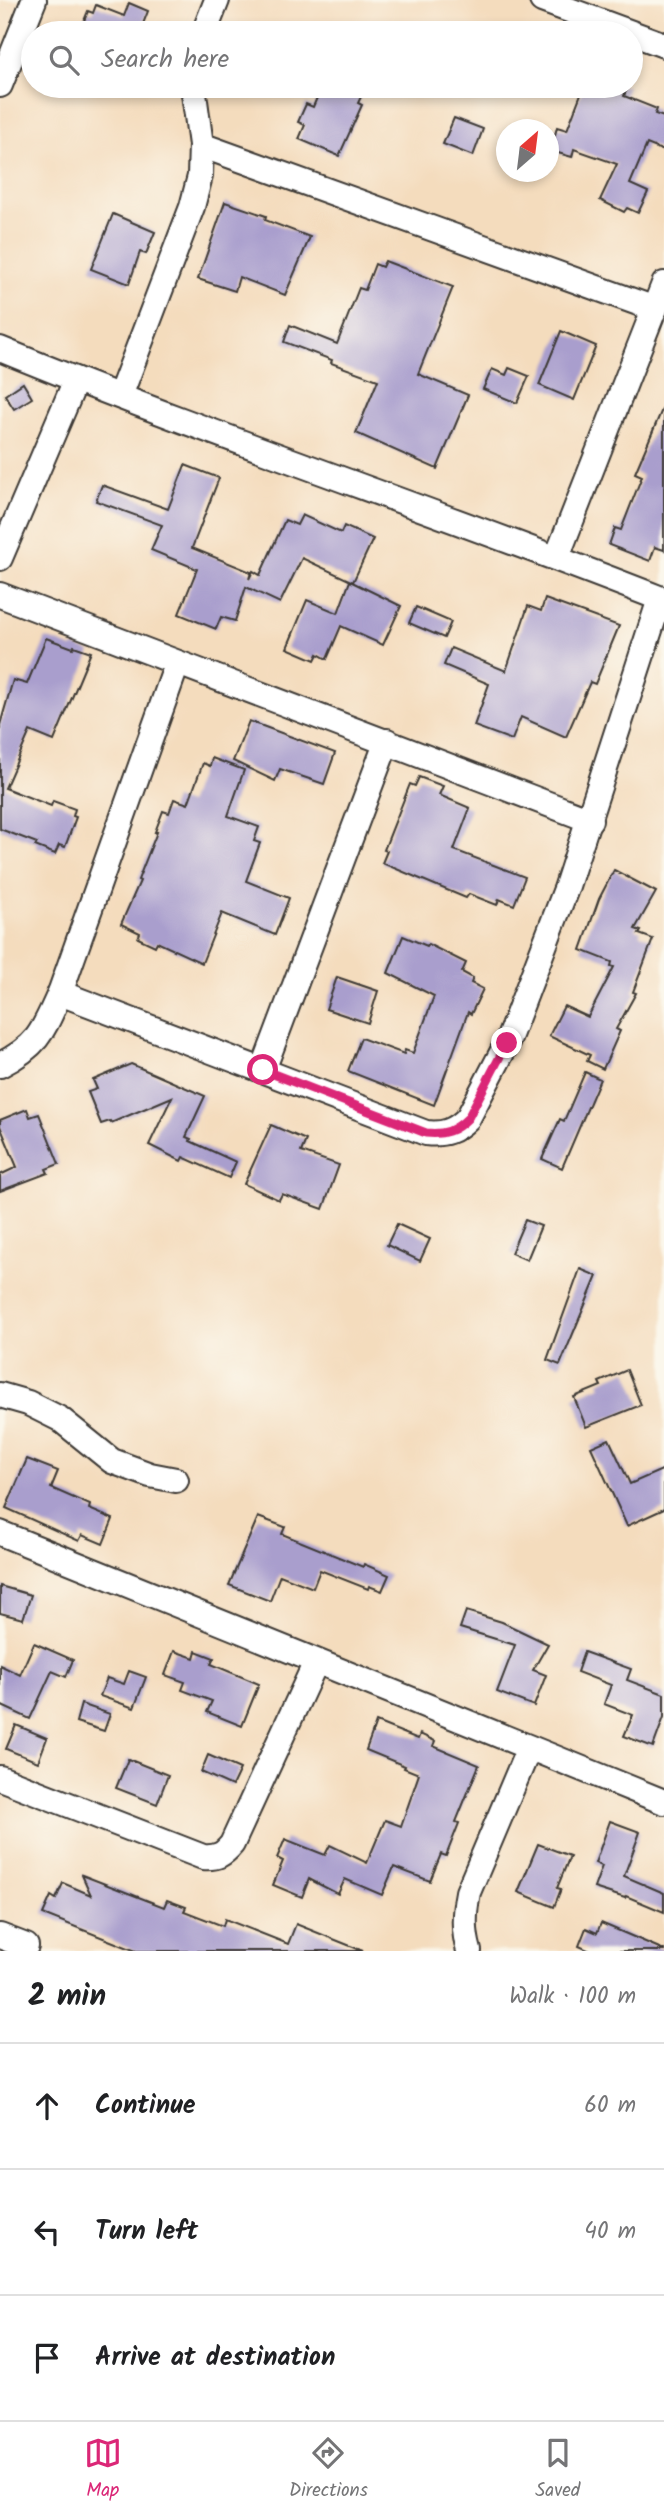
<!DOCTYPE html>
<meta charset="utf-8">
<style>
body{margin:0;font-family:Kalam,sans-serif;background:#f6f6f6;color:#202124}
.compass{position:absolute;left:496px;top:119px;width:63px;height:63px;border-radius:50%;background:#fff;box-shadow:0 4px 10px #0003;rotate:28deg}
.stop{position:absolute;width:21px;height:21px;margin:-16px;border:5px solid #db2777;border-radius:50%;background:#fff}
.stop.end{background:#db2777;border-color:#fff;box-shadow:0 2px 7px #0008}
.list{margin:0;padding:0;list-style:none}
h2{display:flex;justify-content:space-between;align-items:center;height:91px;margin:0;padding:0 28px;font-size:30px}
h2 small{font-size:23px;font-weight:400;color:#757577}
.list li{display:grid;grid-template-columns:46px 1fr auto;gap:21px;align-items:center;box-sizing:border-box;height:126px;padding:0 28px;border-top:2px solid #e0e0e0}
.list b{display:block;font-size:26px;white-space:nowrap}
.list em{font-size:23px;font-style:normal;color:#757577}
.icon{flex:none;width:38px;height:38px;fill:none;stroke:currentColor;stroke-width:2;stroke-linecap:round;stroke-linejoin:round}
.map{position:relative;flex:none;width:664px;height:1951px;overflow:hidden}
.search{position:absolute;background:#fff;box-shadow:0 4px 10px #0003;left:21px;right:21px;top:21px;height:77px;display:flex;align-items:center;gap:18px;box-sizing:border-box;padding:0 24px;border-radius:38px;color:#757577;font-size:26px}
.sheet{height:469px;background:#fff}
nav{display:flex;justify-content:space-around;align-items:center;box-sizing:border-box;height:98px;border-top:2px solid #e0e0e0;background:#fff;font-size:19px;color:#757577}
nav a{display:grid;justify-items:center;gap:4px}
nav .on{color:#db2777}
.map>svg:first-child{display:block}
</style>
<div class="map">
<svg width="664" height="1951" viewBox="0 0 664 1951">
<rect width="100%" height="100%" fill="#fbf7ec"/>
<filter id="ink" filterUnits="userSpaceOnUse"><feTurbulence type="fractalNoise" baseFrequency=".0143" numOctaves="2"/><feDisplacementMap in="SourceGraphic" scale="14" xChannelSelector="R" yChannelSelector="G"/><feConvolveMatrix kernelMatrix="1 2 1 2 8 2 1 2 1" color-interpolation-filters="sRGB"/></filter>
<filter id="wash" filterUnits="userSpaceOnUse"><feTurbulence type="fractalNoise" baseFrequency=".00686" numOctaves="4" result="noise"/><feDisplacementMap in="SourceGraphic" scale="28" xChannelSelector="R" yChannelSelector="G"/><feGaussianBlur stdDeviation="1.57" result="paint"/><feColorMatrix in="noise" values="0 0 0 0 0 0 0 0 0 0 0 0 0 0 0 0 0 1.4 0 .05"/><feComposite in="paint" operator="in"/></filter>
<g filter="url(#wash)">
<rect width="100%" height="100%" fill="#f4dcbd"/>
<g id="blocks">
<g fill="#a99ecd">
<polygon points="129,3 148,11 143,24 164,33 79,33 88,11 93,13 96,5 124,16"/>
<polygon points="322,86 366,86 358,103 362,105 339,156 299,139 305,125 298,122 306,104 313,107"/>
<polygon points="584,86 628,86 624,96 657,109 655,114 664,117 664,151 647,144 630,184 648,192 638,213 627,208 624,212 600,200 617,164 574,149 572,157 551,151 557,127 567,130"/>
<polygon points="454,118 483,129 473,156 443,144"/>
<polygon points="225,202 266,216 265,220 310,237 285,295 239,277 235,291 198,279"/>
<polygon points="113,214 155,232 146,254 140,252 129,284 91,269"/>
<polygon points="385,261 453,287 418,374 468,395 437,469 356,433 378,380 331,363 332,360 284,342 290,325 337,344 359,288 365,290 375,264 382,267"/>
<polygon points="561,331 596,346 574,400 539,385"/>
<polygon points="509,368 529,376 517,403 483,389 492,369 506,375"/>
<polygon points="23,383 32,398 14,409 5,395"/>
<polygon points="664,405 664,550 655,547 650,561 609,545 615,528 621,530 642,476 635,473"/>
<polygon points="185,465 219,478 192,548 251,572 249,579 253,571 260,575 285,520 297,525 302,515 341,533 344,526 373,539 353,582 302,558 280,603 246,587 235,621 221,617 216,629 179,614 197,569 151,550 162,525 96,501 102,485 168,509"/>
<polygon points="350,581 401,606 383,645 341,626 327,659 318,654 315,660 287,648 307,600 338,613"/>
<polygon points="545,599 619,626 595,684 590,682 566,737 521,717 512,740 474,726 489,684 444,665 451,648 506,671 528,606 541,611"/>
<polygon points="416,607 451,622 444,638 409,623"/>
<polygon points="46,638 73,648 74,646 91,652 54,741 30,731 5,788 51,806 53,801 75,809 73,816 76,817 65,847 59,845 55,854 35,846 37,843 0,829 0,725 13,680 27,684"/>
<polygon points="249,721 335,753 324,784 280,769 275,781 233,761"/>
<polygon points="212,758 244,770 228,816 259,827 254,841 260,843 246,881 289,898 275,935 222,913 202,963 157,942 155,946 138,938 140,933 121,924 140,881 138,880 157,832 155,832 163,811 169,813 174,799 188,804 203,763 210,766"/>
<polygon points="419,777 443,786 439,795 470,808 454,850 525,877 514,905 499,899 497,905 469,894 466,898 382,863 387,851 384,850 410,784 415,786"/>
<polygon points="614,870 656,892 635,929 641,931 639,934 653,939 633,992 636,993 616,1029 620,1031 603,1069 587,1061 590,1055 549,1036 564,1006 588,1017 614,967 611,966 612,962 581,950 599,899"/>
<polygon points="403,936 427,946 428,944 466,963 462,972 473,978 471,983 483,989 471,1014 468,1012 434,1105 348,1071 361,1038 404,1054 405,1050 413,1053 434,996 388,973"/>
<polygon points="337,977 378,991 368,1023 326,1009"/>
<polygon points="131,1064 205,1096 186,1137 191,1139 190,1141 236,1162 229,1178 183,1157 181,1161 149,1145 172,1097 111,1123 110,1121 101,1124 88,1092 97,1089 93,1080"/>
<polygon points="585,1072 600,1079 562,1168 542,1159 560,1119 564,1121"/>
<polygon points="27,1109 30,1117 39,1114 59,1164 46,1169 48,1173 0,1191 0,1175 17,1167 0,1126 0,1120"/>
<polygon points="271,1125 306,1140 301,1152 339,1165 323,1209 282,1194 279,1200 244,1184"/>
<polygon points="525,1220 541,1226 527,1260 511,1253"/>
<polygon points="397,1224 430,1239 420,1261 387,1245"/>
<polygon points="580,1269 597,1276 560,1365 547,1360"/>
<polygon points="627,1370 641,1405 586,1427 574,1397 601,1386 599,1382"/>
<polygon points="609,1439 630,1484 664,1469 664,1509 627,1526 591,1447"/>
<polygon points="27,1459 58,1471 51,1488 90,1505 89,1509 113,1519 103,1544 82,1535 79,1541 6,1508"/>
<polygon points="258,1517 285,1527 282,1534 363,1567 364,1564 389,1575 382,1591 369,1586 368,1589 320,1570 313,1588 280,1575 270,1601 229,1585"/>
<polygon points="0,1586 31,1595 23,1619 0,1613"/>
<polygon points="466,1611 502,1622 548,1644 533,1670 546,1675 534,1706 497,1692 515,1645 460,1628"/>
<polygon points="34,1643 73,1660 66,1677 52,1671 30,1719 0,1705 0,1665 20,1675"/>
<polygon points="174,1651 194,1658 196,1651 214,1658 211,1664 259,1684 242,1726 207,1712 212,1701 182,1690 185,1682 165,1675"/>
<polygon points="584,1652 631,1669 627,1680 664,1694 664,1717 653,1747 624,1736 633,1715 604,1704 611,1685 577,1672"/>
<polygon points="129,1671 146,1677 134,1708 100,1696 107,1678 124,1684"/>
<polygon points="81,1704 110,1714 104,1731 76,1722"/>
<polygon points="376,1722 418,1739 420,1734 435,1741 433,1746 479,1765 456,1822 459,1823 446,1856 441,1854 430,1881 394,1867 382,1895 345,1879 338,1894 309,1879 302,1897 273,1885 283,1861 277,1858 285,1839 325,1855 330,1845 367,1863 385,1820 401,1826 419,1774 404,1768 405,1766 366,1750"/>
<polygon points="16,1725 47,1738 38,1762 6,1749"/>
<polygon points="208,1755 240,1769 232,1786 201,1772"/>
<polygon points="128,1759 168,1775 157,1804 116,1788"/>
<polygon points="610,1821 640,1832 624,1876 664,1893 664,1912 626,1896 625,1898 594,1888 602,1866 595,1863"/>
<polygon points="538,1844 570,1856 557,1888 561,1889 554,1907 518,1892"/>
<polygon points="82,1875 164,1907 167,1900 186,1907 184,1911 223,1926 225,1919 288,1944 296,1924 363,1951 136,1951 43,1914 51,1896 56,1899 63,1883 91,1895"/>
<polygon points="601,1923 664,1950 664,1951 590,1951 579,1946 586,1928 597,1933"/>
</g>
</g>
</g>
<g filter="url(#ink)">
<use href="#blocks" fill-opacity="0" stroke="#3c3934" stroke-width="2"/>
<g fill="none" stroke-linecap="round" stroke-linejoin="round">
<g stroke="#3c3934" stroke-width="28">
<g id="minor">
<polyline points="542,0 664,45"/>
<polyline points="204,33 217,0"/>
<polyline points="0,85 34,0"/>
<polyline points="193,86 201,145 655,309"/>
<path d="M0,349c219,90 444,164 664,251"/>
<polyline points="120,396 192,207 200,176 201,145"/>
<polyline points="557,557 664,284"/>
<polyline points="0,558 76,380"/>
<polyline points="0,595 590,820"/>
<path d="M60,993l366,140c18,2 29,-2 42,-15l39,-75 59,-154 94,-290"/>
<path d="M0,1065c39,-20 43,-34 60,-72l117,-329"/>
<polyline points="263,1070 387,741"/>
<polyline points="0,1395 28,1403 60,1419 112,1461 150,1475 176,1480"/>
<polyline points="0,1533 664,1802"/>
<path d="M0,1778l203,79c14,1 20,-2 29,-13l84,-182"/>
<polyline points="0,1936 26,1946"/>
<path d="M469,1951c-6,-21 -5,-38 -1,-59l61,-144"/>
</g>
</g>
<use href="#minor" stroke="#fff" stroke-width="24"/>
</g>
</g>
<g fill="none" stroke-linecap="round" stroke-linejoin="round" filter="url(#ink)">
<path stroke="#db2777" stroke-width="9" d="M263,1070l163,63c18,2 29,-2 42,-15l39,-75"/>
</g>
</svg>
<svg class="compass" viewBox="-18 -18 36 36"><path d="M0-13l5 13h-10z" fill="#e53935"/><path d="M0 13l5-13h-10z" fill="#757577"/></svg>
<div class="stop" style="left:263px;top:1070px"></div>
<div class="stop end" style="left:507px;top:1043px"></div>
<div class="search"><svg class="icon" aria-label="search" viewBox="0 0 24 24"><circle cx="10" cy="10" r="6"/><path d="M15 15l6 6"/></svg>Search here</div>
</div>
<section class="sheet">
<h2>2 min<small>Walk · 100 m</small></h2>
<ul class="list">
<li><svg class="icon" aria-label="ahead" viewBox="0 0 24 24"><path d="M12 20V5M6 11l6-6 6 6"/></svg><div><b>Continue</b></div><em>60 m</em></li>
<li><svg class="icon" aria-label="left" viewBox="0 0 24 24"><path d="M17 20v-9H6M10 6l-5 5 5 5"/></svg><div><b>Turn left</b></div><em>40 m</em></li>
<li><svg class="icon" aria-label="arrive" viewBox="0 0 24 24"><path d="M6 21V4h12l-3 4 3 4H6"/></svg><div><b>Arrive at destination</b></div></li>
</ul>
</section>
<nav>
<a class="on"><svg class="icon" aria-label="map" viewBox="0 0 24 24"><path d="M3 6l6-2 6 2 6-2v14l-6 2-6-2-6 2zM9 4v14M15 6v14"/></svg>Map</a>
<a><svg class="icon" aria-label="directions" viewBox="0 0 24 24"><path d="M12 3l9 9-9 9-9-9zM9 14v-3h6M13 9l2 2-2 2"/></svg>Directions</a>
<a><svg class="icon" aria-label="saved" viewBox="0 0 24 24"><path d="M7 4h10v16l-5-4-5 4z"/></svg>Saved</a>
</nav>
